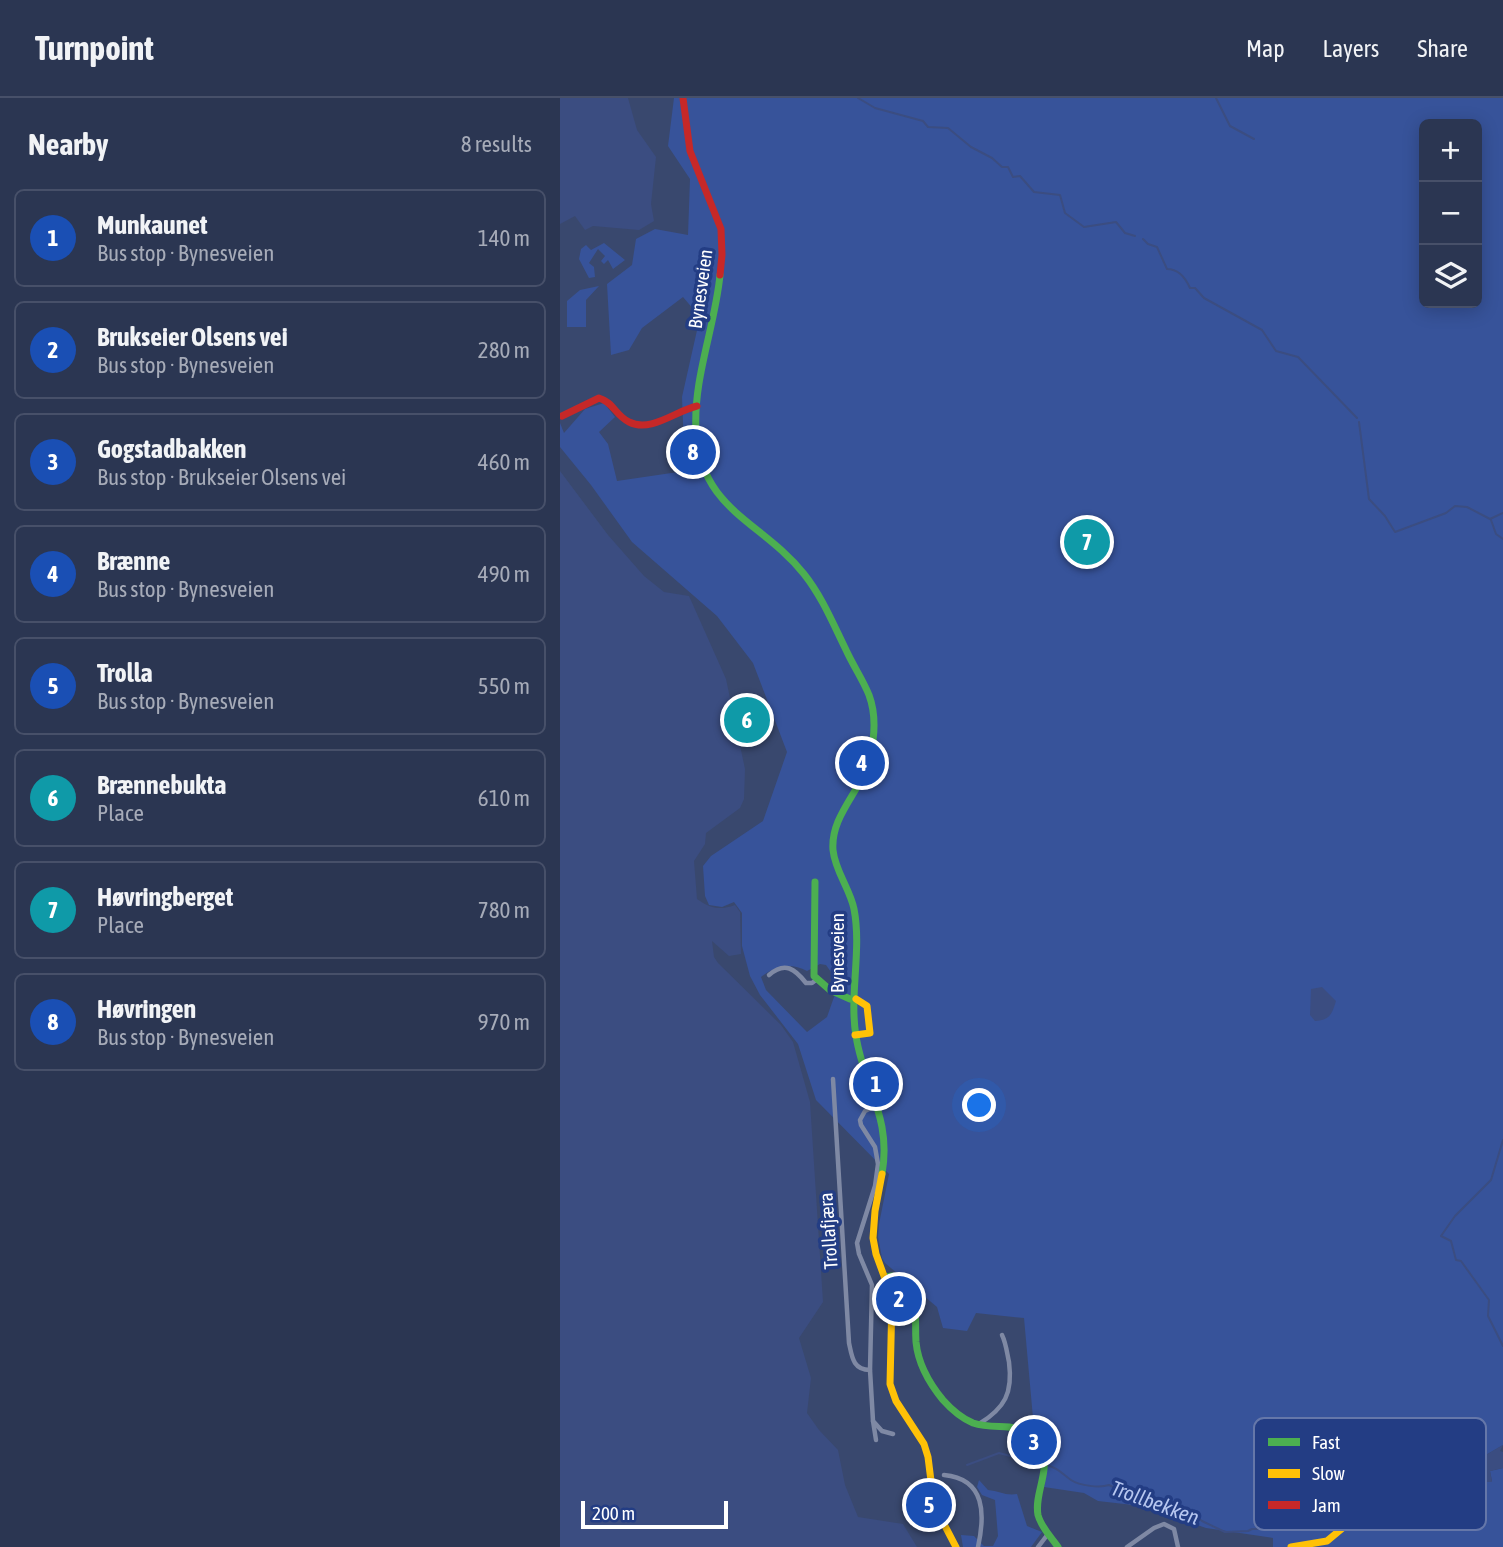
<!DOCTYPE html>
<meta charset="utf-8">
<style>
body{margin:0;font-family:"Asap Condensed",sans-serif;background:#37415c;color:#f1f3f6}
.controls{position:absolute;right:21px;top:21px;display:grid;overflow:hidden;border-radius:10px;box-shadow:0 4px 18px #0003}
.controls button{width:63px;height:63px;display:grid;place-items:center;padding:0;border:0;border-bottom:2px solid #475069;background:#2b3652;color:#f1f3f6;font:35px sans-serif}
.scale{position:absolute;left:21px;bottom:18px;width:147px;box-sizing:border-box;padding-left:7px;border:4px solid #fff;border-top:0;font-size:19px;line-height:24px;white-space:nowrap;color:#fff;-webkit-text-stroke:5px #233d84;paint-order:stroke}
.you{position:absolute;left:420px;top:1008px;width:24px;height:24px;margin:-18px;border:5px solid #fff;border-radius:50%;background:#1a73e8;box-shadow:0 0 0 10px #1a73e833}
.badge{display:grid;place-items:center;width:46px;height:46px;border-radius:50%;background:#95b2f1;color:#fff;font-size:23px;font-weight:700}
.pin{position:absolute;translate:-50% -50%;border:4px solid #fff;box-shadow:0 2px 7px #0006}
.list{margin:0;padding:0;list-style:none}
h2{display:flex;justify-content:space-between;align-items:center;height:91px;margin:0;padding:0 28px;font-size:30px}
h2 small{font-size:23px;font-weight:400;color:#a6abb8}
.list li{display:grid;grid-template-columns:46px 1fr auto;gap:21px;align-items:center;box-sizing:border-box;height:98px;margin:0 14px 14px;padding:0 14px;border:2px solid #475069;border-radius:10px}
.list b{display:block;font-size:26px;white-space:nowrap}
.list p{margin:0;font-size:23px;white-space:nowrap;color:#a6abb8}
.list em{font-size:23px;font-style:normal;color:#a6abb8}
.icon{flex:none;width:38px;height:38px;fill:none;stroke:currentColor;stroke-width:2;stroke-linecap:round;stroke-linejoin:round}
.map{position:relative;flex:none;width:943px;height:1449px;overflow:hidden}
header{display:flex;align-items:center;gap:42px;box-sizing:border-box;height:98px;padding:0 35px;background:#2b3652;border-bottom:2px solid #475069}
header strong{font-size:33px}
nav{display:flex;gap:38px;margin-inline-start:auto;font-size:24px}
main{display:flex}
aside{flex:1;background:#2b3652}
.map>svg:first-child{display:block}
</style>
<header>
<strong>Turnpoint</strong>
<nav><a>Map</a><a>Layers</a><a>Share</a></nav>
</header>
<main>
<aside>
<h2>Nearby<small>8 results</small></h2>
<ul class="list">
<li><span class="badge" style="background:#1a4fb4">1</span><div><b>Munkaunet</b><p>Bus stop · Bynesveien</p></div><em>140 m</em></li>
<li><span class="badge" style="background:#1a4fb4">2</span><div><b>Brukseier Olsens vei</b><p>Bus stop · Bynesveien</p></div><em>280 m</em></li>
<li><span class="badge" style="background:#1a4fb4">3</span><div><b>Gogstadbakken</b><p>Bus stop · Brukseier Olsens vei</p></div><em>460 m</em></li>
<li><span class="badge" style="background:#1a4fb4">4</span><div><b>Brænne</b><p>Bus stop · Bynesveien</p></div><em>490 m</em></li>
<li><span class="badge" style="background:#1a4fb4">5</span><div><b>Trolla</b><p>Bus stop · Bynesveien</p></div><em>550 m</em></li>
<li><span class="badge" style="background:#0f9aa8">6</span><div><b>Brænnebukta</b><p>Place</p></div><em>610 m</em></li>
<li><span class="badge" style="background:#0f9aa8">7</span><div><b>Høvringberget</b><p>Place</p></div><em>780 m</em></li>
<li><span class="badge" style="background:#1a4fb4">8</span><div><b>Høvringen</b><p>Bus stop · Bynesveien</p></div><em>970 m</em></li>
</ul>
</aside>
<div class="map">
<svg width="943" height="1449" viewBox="0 0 943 1449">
<rect width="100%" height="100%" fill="#39486e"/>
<g fill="#37539a" fill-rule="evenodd">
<path d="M114,0h829v1347l-24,14 -64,3 4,23c21,-14 48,-6 73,-4l-2,-10 13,-3v79h-230v-9l-67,-10 -64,-22 -44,-5 -14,-8 -40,-6 4,-29 -15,-40 -9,-100 -48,-5 -9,18 -24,-3 -6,-21 -52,-44 -3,-5 -4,-21 1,-13 10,-50 -73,-74 -18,-56 -38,-49 -10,-19 -8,-30v-33l-8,-11 -12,5 -13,-2 -4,-9 -2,-30 8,-10 52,-35 24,-69 -34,-89 -36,-47 -85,-74 -41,-57 -31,-38v-24l4,10 21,-24 19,-6 11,14 -16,15 9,12 9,37 68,-10 -3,-74 18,-80 -17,-20 -41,31 -13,22 -18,5 -4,-71 25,-19 4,-26 19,-10 33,6 2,-56 -22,-33zM864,26h53v179h-53zM260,866l6,1 5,7 6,-1 4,5 -1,13 -6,8 -7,20 -20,15 -41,-42 -5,-13c14,-11 29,-15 46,-6z"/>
<polygon points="44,145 65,162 53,171 48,162 44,166 41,163 45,158 38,151 29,165 34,169 35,179 29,180 19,161 21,151 26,147 31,152"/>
<polygon points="39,188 26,202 26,229 7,229 7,203 20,192"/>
<path d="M419,1382l9,10c11,1 18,6 29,4l10,32 15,6 -11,15h-68l-2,-12 13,1 10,10h9l5,-10 -3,-36 -13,-5 -5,-8z"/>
</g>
<g fill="#3b4d81">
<polygon points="0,0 68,0 77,32 96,59 91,106 94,123 79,132 33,128 25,132 15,118 0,126"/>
<path d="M0,373l48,64 36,41 20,16 25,4 37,83 19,90 -1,30 -4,9 -34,25 -1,11 -11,17 3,38c13,9 22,12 38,6l5,7 1,42 -12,2 -17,-15 2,16 4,6 63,62 12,17 17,60 13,200 -24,36 12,40 -4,35 12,17 19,20 7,35 13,32 45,7 14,23h-357z"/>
<path d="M762,889l14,14c-4,13 -6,19 -21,20l-5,-6 1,-26z"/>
<polygon points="943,1347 940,1353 943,1354 943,1370 930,1373 932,1384 885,1383 882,1378 870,1380 858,1388 855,1364 858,1360 860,1362 919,1361"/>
</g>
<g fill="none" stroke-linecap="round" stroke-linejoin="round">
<g stroke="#3b4d81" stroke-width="2">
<polyline points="298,0 315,10 363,23 368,29 388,30 411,49 432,60 442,69 448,69 453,79 460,78 474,94 500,97 505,115 524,129 556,124 565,135 575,138"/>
<polyline points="656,0 670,28 694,41"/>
<path d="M583,141l5,5 9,3 10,22c12,0 19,10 23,19h5l9,10 58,32 14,21 22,6 59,61"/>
<polyline points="799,324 809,401 825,418 835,434 886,415 895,408 907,409 930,421 943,415"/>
<polyline points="931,422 936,436 943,441"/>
<polyline points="943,1042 931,1082 895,1118 881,1138 891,1143 896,1162 901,1163 929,1202 928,1218 943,1248"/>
<polyline points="407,1367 439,1355 454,1359 464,1356 482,1366"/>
<path d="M487,1367c13,4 14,8 24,15 9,6 29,8 38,5l12,6 10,2 9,9 18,4 6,4 14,-1 11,3 13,9 23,11 23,-1 4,-2h13l20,-15 20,-10 50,-15 10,-9 38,-9 5,-9 8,-2"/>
</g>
<g stroke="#7f89a4" stroke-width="4.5">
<path d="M209,877c16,-14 26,-6 37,8h6l4,-3"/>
<path d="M273,981l16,264c3,14 4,27 21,27"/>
<polyline points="317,1007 305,1013 300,1022 301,1027 315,1049 318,1066 315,1088 297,1145 299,1156 312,1187 310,1272 313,1323 322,1333 333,1336"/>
<polyline points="313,1323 316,1342"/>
<path d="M419,1326c26,-16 34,-31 30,-62 -2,-9 -3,-19 -7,-27"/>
<path d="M384,1377c42,4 41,40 34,72"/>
<polyline points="478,1449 488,1436"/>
<polyline points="567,1449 594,1430 604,1426 614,1431 618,1449"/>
</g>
<g stroke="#4caf50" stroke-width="7">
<path d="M160,177c-5,52 -27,103 -24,156 5,80 66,90 108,143 19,24 30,52 43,78 7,15 16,28 22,43 10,27 4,62 -9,87 -12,22 -29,42 -27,68 2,21 17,39 21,59 8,41 -5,86 2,127 8,52 36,81 26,138"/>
<polyline points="255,784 254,878 270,892 290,901"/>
<path d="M325,1179l7,-1c30,23 22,32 24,66 2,21 13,41 27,58 8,9 18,18 30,23 27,9 55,-7 69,28 8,21 -8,43 -4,64 3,12 13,22 20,32"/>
</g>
<g stroke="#ffc107" stroke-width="7">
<polyline points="295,937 310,935 307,908 296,901"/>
<polyline points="322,1076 315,1113 313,1140 316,1156 332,1200 330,1286 336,1303 364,1346 368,1359 374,1407 396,1449"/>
<polyline points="731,1449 767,1443 791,1423"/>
</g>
<g stroke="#c62828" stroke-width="7">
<polyline points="123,0 130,53 161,131 162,157 160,177"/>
<path d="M2,318l37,-18c14,4 17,18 30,24 22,11 46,-11 68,-16"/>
</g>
</g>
<g text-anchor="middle" stroke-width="7" stroke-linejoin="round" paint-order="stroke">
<g font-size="19" fill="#fff" stroke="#233d84">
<text transform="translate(140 191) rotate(-82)" y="7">Bynesveien</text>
<text transform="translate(277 855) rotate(-90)" y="7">Bynesveien</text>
<text transform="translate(268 1133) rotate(-94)" y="7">Trollafjæra</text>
</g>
<g font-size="21" font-style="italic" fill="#b7c7f0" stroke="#233d84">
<text transform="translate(595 1405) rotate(20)" y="7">Trollbekken</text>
</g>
</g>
<rect x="694" y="1320" width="232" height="112" rx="10" fill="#233d84" stroke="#6577a9" stroke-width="2"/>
<rect x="708" y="1340" width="32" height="8" fill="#4caf50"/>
<rect x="708" y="1371" width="32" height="9" fill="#ffc107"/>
<rect x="708" y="1403" width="32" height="8" fill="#c62828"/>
<g font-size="19" fill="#fff">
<text x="752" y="1351">Fast</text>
<text x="752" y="1382">Slow</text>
<text x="752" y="1414">Jam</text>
</g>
</svg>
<div class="controls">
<button>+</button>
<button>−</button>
<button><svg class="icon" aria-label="layers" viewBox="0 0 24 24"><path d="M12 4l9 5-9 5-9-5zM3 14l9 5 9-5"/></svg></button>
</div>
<div class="scale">200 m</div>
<div class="you"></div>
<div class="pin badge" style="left:316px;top:986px;background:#1a4fb4">1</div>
<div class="pin badge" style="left:339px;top:1201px;background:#1a4fb4">2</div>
<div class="pin badge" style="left:474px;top:1344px;background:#1a4fb4">3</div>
<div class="pin badge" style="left:302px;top:665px;background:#1a4fb4">4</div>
<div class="pin badge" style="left:369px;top:1407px;background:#1a4fb4">5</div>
<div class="pin badge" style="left:187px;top:622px;background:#0f9aa8">6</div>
<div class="pin badge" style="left:527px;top:444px;background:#0f9aa8">7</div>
<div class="pin badge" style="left:133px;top:354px;background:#1a4fb4">8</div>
</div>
</main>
